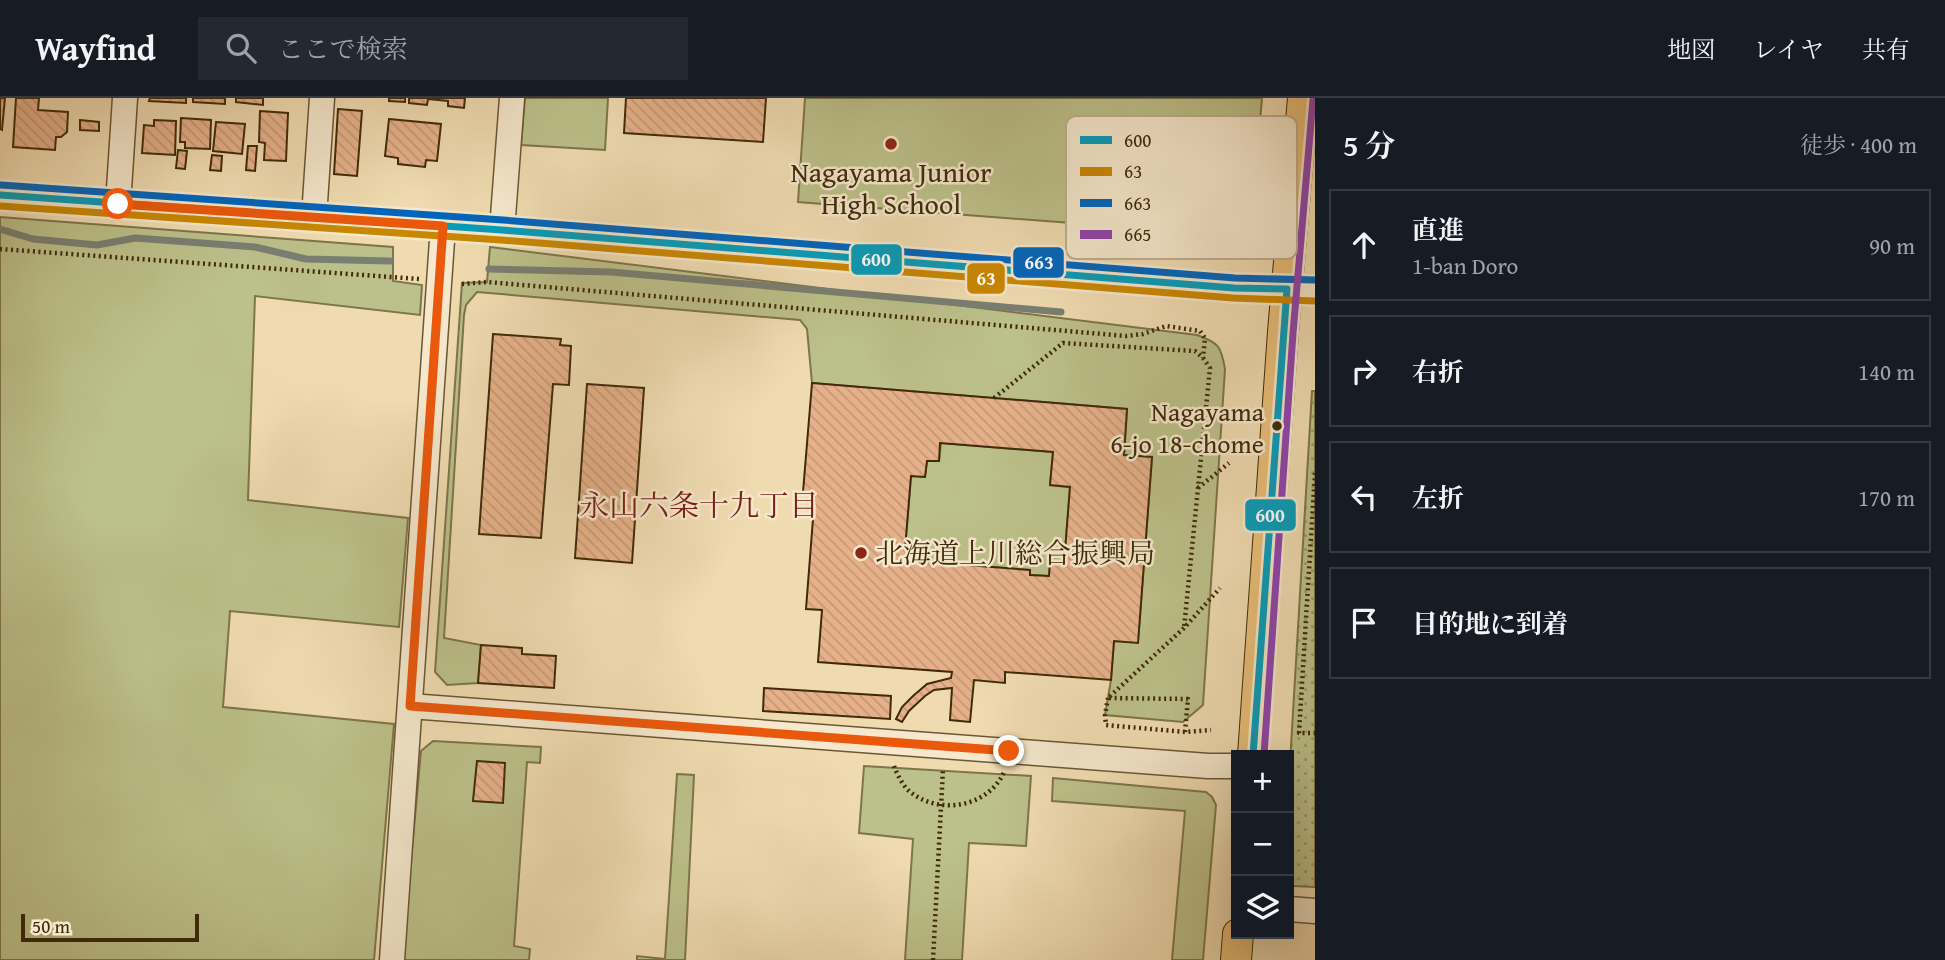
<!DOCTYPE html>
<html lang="ja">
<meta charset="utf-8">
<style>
body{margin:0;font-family:"Gentium Book Plus","Noto Serif JP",serif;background:#242831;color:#f1f3f6}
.controls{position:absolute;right:21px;bottom:21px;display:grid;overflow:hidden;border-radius:0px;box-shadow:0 7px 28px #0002}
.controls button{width:63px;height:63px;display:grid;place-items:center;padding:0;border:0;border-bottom:2px solid #363941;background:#171b24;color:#f1f3f6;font:35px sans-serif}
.scale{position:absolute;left:21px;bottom:18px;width:178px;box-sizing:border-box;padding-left:7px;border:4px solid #402a0a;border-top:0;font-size:19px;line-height:24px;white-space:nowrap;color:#402a0a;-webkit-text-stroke:5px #f5e8cc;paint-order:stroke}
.stop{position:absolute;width:21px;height:21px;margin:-16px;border:5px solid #ea580c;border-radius:50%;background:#fff}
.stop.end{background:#ea580c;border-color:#fff;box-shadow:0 2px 7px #0008}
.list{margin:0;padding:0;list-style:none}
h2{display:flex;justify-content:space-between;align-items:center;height:91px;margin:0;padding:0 28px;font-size:30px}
h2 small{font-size:23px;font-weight:400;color:#9ea1a6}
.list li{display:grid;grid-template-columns:46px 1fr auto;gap:21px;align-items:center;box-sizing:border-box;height:112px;margin:0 14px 14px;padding:0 14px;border:2px solid #363941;border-radius:0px}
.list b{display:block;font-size:26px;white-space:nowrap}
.list p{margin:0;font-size:23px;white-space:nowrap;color:#9ea1a6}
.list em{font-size:23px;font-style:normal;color:#9ea1a6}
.icon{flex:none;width:38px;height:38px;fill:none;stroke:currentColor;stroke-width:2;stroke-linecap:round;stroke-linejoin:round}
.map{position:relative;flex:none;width:1315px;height:862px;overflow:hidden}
header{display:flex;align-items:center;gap:42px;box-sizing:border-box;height:98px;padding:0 35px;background:#171b24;border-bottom:2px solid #363941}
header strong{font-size:33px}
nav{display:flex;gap:38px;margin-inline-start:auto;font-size:24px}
.search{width:490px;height:63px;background:#242831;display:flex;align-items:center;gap:18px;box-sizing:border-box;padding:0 24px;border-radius:0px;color:#9ea1a6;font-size:26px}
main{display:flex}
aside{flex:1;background:#171b24}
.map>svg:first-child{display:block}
</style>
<header>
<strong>Wayfind</strong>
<div class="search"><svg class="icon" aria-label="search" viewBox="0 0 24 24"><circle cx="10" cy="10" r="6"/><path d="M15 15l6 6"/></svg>ここで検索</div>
<nav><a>地図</a><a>レイヤ</a><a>共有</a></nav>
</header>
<main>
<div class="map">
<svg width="1315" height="862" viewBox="0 0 1315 862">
<defs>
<pattern id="park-dots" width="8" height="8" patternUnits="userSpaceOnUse" patternTransform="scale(1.75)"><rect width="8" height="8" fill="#bcc08a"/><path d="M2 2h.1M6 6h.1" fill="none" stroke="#9a9c6f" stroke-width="1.8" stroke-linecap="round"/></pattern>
<pattern id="building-back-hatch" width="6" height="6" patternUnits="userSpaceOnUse" patternTransform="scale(1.75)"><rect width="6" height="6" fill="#e6b18a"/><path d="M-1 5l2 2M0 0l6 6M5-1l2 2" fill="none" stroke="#c69876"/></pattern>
</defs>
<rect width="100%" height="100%" fill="#f0dbb1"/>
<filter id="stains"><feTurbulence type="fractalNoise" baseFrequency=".00286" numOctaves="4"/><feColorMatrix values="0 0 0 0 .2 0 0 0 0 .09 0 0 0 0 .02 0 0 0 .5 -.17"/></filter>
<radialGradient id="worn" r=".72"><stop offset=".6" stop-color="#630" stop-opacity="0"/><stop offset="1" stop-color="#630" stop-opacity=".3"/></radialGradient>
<g fill="#bcc08a" stroke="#7e754a" stroke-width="2">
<polygon points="525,0 608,0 605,52 521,47"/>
<polygon points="805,0 1262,0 1252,116 1228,137 798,104"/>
<polygon points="0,119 393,149 393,183 422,187 420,217 255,198 248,402 408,420 399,529 230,513 223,609 394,626 374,862 0,862"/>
<path d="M490,149l707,88c22,8 24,11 28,34l-22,336 -20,17 -78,-7 6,-35 3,-39 24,1 14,-184 -28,-3 3,-46 -315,-26 -5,-54 -7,-9 -323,-28 -11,13 -2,10 -20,323 37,7 -3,38 -31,2 -12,-13 27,-389 25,-1z"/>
<polygon points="941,345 1053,354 1050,387 1070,389 1064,466 1050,465 1049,478 1030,477 1030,472 916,463 916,458 911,458 905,451 911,378 925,379 927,363 939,363"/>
<polygon points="433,643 541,649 540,665 527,664 514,848 530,851 529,862 402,862 421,653"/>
<polygon points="864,668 1031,678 1026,748 969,745 962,862 905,862 913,741 859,735"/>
<polygon points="677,676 694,677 685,862 637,862 637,858 665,861"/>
<polygon points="1053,680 1206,694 1212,699 1216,707 1203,862 1172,862 1185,713 1052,703"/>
</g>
<polygon fill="url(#park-dots)" stroke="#7e754a" stroke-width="2" points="1312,293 1315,293 1315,789 1293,788 1289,783 1289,682"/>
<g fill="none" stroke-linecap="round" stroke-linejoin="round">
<g stroke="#797f72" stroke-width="7">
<polyline points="0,131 33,141 97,147 135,140 255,149 306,161 390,163"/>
<polyline points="489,171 611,174 1061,214"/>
</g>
</g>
<g fill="url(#building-back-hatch)" stroke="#402a0a" stroke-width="2" fill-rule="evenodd">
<polygon points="0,0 5,0 2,32 0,31"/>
<polygon points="16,0 39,0 38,12 68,14 67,34 61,39 56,39 55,52 13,49"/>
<polygon points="150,0 186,0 186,5 149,3"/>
<polygon points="193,0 225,0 225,6 193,4"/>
<polygon points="236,0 263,0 263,7 236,4"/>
<polygon points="389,0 405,0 405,4 389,3"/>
<polygon points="409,0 465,0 464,10 448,8 448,3 428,1 427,7 409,5"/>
<polygon points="626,0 766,0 763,44 624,35"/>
<polygon points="338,11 362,13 357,78 334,76"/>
<polygon points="260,13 288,15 286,63 264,62 265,45 259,44"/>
<polygon points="181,20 211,22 210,51 185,50 185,44 180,44"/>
<polygon points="389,21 441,26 437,63 426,62 425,69 398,66 398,60 385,58"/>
<polygon points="80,22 99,24 99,33 80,32"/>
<polygon points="154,22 176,23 175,57 142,55 144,27 154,28"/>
<polygon points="216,24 245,26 242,56 213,53"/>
<polygon points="248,48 257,48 255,73 246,72"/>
<polygon points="178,52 187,53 185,71 176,70"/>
<polygon points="212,57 222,58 221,73 210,72"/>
<polygon points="493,236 561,241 560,247 571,248 569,287 553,286 541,440 479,436"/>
<path d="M812,285l315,26 -3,46 28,2 -14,186 -24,-2 -3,39 -106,-8v11l-31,-3 -4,42 -20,-2 2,-32 -18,2 -9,6 -16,15 -7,11 -6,-3 6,-12 11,-11 14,-12 24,-6 1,-6 -134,-10 4,-52 -16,-1 9,-116 -12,-1zM940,345l113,9 -3,33 20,2 -6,77 -14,-1 -1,13 -19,-1v-5l-114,-9 1,-5h-6l1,-6 -7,-1 6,-73 14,1 2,-16h12z"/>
<polygon points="587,286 644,290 632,465 575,460"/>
<polygon points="481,547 522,550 522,556 556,558 554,590 478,585"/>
<polygon points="764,590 891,598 890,621 763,613"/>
<polygon points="477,663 505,665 503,705 473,703"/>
</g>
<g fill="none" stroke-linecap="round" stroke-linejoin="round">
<g stroke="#6c5634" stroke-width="27">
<g id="minor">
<polyline points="0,97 502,132 1234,190 1315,193"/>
<polyline points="118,106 125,0"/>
<polyline points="314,119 322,0"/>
<polyline points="502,132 512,0"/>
<polyline points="410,608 1208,668 1236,668"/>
<polyline points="1289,811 1315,813"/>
<polyline points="392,862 443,128"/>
</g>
</g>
<g stroke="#402a0a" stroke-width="32">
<g id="major">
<polyline points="1253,657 1283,234 1303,0"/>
<polyline points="1236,862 1238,836"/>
</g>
</g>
<g stroke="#402a0a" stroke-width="4.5" stroke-dasharray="2 3.5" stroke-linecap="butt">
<polyline points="0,151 419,181"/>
<polyline points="462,186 487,184 1126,238 1143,236 1166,228 1200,233 1205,240 1203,260"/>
<polyline points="994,300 1063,245 1195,253 1203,260 1210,270 1184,530"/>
<polyline points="1315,375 1299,635 1315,635"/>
<polyline points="1198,390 1229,365"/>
<polyline points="1108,600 1105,617 1106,627 1185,634 1211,632"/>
<polyline points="1185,634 1188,601 1108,600 1184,530 1220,490"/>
<path d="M894,668c3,8 8,18 14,24 29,26 80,18 96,-18"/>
<polyline points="933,862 943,671"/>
</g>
<use href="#minor" stroke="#f5e8cc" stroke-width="24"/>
<use href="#major" stroke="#e8be78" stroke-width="30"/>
<g stroke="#f5e8cc" stroke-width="12">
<polyline id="bus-1" points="0,97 502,132 1234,190 1287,191 1253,657"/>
</g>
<g stroke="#f5e8cc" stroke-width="12">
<polyline id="bus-2" points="0,108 501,142 1233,200 1315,203"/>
</g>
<g stroke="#f5e8cc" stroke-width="12">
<polyline id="bus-3" points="1,87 503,122 1235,180 1315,182"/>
</g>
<g stroke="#f5e8cc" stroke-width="12">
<polyline id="bus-4" points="1264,657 1293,235 1313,1"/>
</g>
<use href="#bus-1" stroke="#069cba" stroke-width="7"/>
<use href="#bus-2" stroke="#c98702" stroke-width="7"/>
<use href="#bus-3" stroke="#0065bd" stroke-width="7"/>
<use href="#bus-4" stroke="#8e44ad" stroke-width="7"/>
</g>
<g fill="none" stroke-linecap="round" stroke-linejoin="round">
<polyline stroke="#ea580c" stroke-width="9" points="118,106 443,128 410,608 1009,653"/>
</g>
<g fill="#8f2418" stroke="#f5e8cc" stroke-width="2.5">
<circle cx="891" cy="46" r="7"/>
<circle cx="861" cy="455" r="7"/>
</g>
<circle fill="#402a0a" stroke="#f5e8cc" stroke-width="2.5" cx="1277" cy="328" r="6"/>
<g text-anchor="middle" stroke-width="5" stroke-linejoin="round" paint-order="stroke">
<g font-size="26" fill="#402a0a" stroke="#f5e8cc" text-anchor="end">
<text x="1264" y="323">Nagayama<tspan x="1264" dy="32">6-jo 18-chome</tspan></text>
</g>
<g font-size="28" fill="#402a0a" stroke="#f5e8cc">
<text x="891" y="84">Nagayama Junior<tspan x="891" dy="32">High School</tspan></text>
<text x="875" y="465" text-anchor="start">北海道上川総合振興局</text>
</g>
<g font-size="30" fill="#7a1f14" stroke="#f5e8cc">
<text x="699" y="418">永山六条十九丁目</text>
</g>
</g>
<rect x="1066" y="18" width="231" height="143" rx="10" fill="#f5e8cc" stroke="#bfaf92" stroke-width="2"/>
<rect x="1080" y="38" width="32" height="8" fill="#069cba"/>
<rect x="1080" y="69" width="32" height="9" fill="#c98702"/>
<rect x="1080" y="101" width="32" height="8" fill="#0065bd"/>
<rect x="1080" y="132" width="32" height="9" fill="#8e44ad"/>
<g font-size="19" fill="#402a0a">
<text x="1124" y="49">600</text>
<text x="1124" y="80">63</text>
<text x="1124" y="112">663</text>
<text x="1124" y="143">665</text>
</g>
<g stroke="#f5e8cc" stroke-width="2.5">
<rect x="850" y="145" width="53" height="33" rx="7" fill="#069cba"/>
<rect x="1012" y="148" width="53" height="33" rx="7" fill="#0065bd"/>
<rect x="966" y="164" width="40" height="33" rx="7" fill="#c98702"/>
<rect x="1244" y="400" width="53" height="34" rx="7" fill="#069cba"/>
</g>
<g font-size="19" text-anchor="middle" font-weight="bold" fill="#fff">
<text x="876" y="168">600</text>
<text x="1039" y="171">663</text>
<text x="986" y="187">63</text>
<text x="1270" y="424">600</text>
</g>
<rect width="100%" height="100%" filter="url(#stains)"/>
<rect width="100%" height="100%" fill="url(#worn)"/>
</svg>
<div class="controls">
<button>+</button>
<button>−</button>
<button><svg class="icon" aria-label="layers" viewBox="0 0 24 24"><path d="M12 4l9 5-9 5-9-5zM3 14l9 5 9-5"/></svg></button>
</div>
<div class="scale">50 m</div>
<div class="stop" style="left:118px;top:106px"></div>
<div class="stop end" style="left:1009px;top:653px"></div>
</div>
<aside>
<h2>5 分<small>徒歩 · 400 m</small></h2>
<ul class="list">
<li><svg class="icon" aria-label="ahead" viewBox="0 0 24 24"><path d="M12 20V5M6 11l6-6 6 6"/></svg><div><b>直進</b><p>1-ban Doro</p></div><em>90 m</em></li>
<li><svg class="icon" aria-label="right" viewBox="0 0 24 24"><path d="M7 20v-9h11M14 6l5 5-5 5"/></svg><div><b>右折</b></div><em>140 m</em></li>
<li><svg class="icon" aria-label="left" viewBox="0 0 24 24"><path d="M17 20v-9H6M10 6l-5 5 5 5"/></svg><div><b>左折</b></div><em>170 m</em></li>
<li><svg class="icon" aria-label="arrive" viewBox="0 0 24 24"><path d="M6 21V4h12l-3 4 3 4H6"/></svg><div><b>目的地に到着</b></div></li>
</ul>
</aside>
</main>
